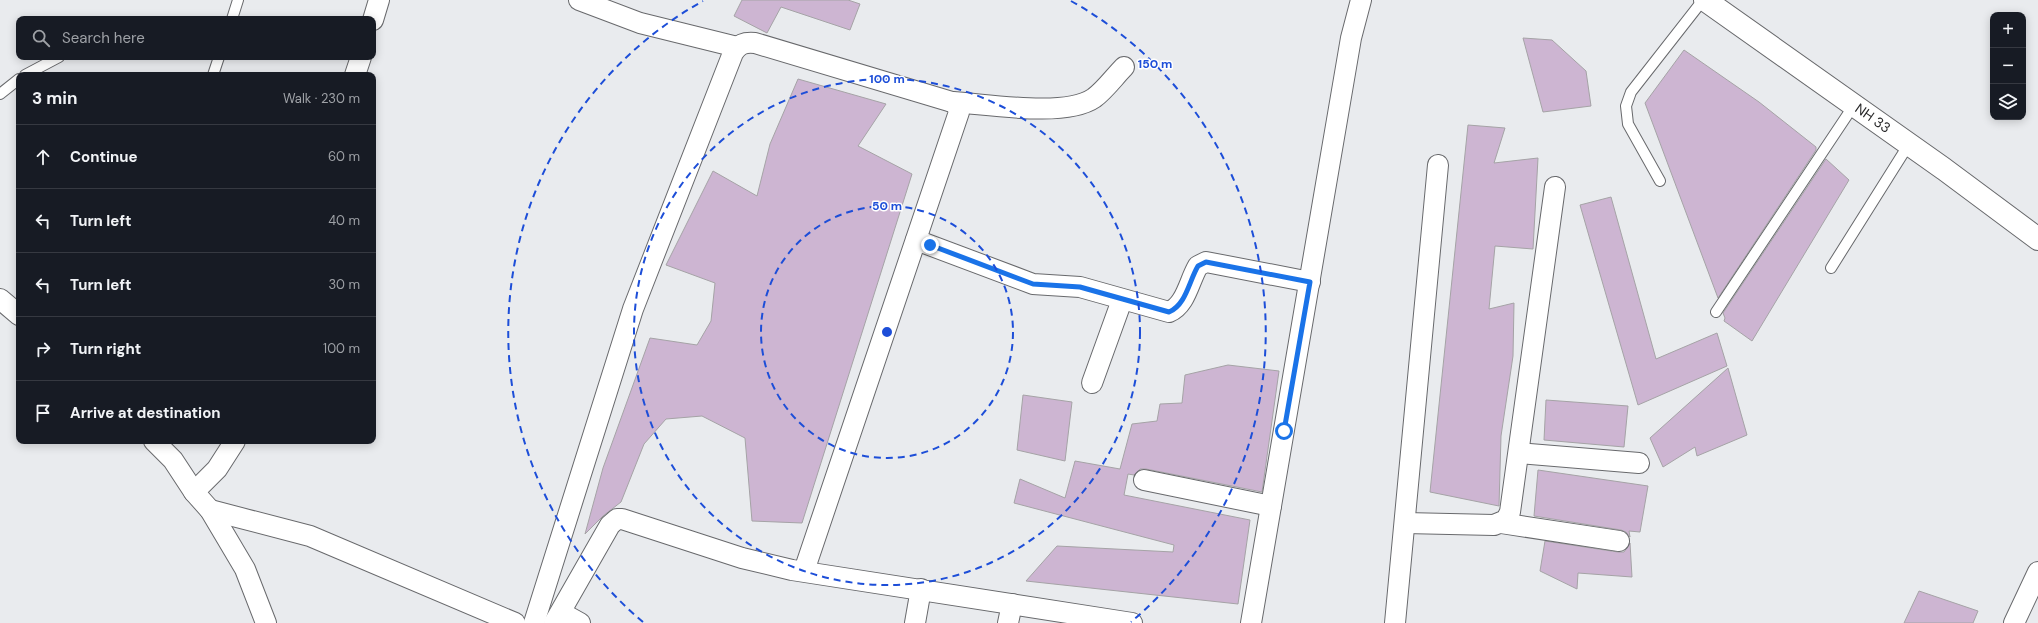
<!DOCTYPE html>
<meta charset="utf-8">
<style>
body{margin:0;font-family:"DM Sans",sans-serif;background:#242831;color:#f1f3f6}
.controls{position:absolute;right:12px;top:12px;display:grid;overflow:hidden;border-radius:8px;box-shadow:0 2px 10px #0003}
.controls button{width:36px;height:36px;display:grid;place-items:center;padding:0;border:0;border-bottom:1px solid #363941;background:#171b24;color:#f1f3f6;font:20px sans-serif}
.stop{position:absolute;width:12px;height:12px;margin:-9px;border:3px solid #1a73e8;border-radius:50%;background:#fff}
.stop.end{background:#1a73e8;border-color:#fff;box-shadow:0 1px 4px #0008}
.list{margin:0;padding:0;list-style:none}
h2{display:flex;justify-content:space-between;align-items:center;height:52px;margin:0;padding:0 16px;font-size:17px}
h2 small{font-size:13px;font-weight:400;color:#9ea1a6}
.list li{display:grid;grid-template-columns:26px 1fr auto;gap:12px;align-items:center;box-sizing:border-box;height:64px;padding:0 16px;border-top:1px solid #363941}
.list b{display:block;font-size:15px;white-space:nowrap}
.list em{font-size:13px;font-style:normal;color:#9ea1a6}
.icon{flex:none;width:22px;height:22px;fill:none;stroke:currentColor;stroke-width:2;stroke-linecap:round;stroke-linejoin:round}
.map{position:relative;flex:none;width:2038px;height:623px;overflow:hidden}
.search{position:absolute;background:#171b24;box-shadow:0 2px 10px #0003;left:16px;top:16px;width:360px;height:44px;display:flex;align-items:center;gap:10px;box-sizing:border-box;padding:0 14px;border-radius:8px;color:#9ea1a6;font-size:15px}
.panel{position:absolute;background:#171b24;box-shadow:0 2px 10px #0003;left:16px;top:72px;width:360px;height:372px;border-radius:8px}
.map>svg:first-child{display:block}
</style>
<div class="map">
<svg width="2038" height="623" viewBox="0 0 2038 623">
<rect width="100%" height="100%" fill="#e9ebee"/>
<g fill="#cdb5d2" stroke="#a5a3a6">
<polygon points="742,0 848,0 860,4 850,30 781,7 767,33 734,16"/>
<polygon points="1523,38 1552,40 1586,71 1591,106 1543,112"/>
<polygon points="1684,50 1759,102 1816,147 1816,150 1718,298 1645,103"/>
<polygon points="798,79 886,104 858,146 912,174 802,523 752,521 745,438 702,416 666,419 644,444 621,502 603,516 585,534 603,468 650,338 697,345 711,321 715,283 666,265 713,171 757,196 770,144"/>
<polygon points="1468,125 1505,128 1494,163 1538,158 1533,249 1495,246 1489,309 1514,303 1513,356 1501,436 1499,506 1430,492"/>
<polygon points="1826,159 1849,180 1752,341 1724,321 1725,318 1723,313"/>
<polygon points="1611,197 1656,359 1717,333 1727,366 1638,405 1580,205"/>
<polygon points="1228,365 1279,371 1262,492 1146,469 1140,469 1134,475 1128,474 1124,495 1250,520 1238,604 1026,581 1057,546 1173,552 1174,545 1014,503 1020,479 1065,498 1075,461 1120,469 1132,424 1157,421 1160,404 1182,403 1185,375"/>
<polygon points="1728,368 1747,435 1697,456 1695,447 1663,467 1650,438"/>
<polygon points="1023,395 1072,402 1065,461 1017,450"/>
<polygon points="1546,400 1628,406 1624,447 1544,440"/>
<polygon points="1538,470 1648,486 1640,532 1629,531 1630,537 1626,532 1621,530 1534,516"/>
<polygon points="1545,541 1618,552 1624,552 1630,543 1632,577 1578,573 1577,589 1540,571"/>
<polygon points="1919,591 1978,611 1973,623 1904,623"/>
</g>
<g fill="none" stroke-linecap="round" stroke-linejoin="round">
<g stroke="#68696c" stroke-width="12">
<g id="lane">
<polyline points="232,19 238,0"/>
<polyline points="25,75 59,57"/>
<polyline points="213,75 219,57"/>
<polyline points="0,94 19,79"/>
<polyline points="1660,181 1628,124 1626,106 1631,92 1703,0"/>
<polyline points="1831,268 1909,144"/>
<polyline points="1716,312 1854,105"/>
</g>
</g>
<g stroke="#68696c" stroke-width="22">
<g id="street">
<polyline points="579,0 640,23 737,47"/>
<polyline points="373,20 379,0"/>
<polyline points="355,75 361,57"/>
<path d="M952,102c35,2 113,16 142,-4 11,-8 21,-22 30,-31"/>
<path d="M916,240l117,44 47,3 89,25c17,-7 20,-31 29,-46l8,-4 104,20"/>
<polyline points="0,299 19,315"/>
<polyline points="1092,383 1122,300"/>
<polyline points="154,441 173,460 194,492 210,510 245,569 266,623"/>
<polyline points="1519,453 1639,463"/>
<polyline points="1144,480 1271,506"/>
<polyline points="194,492 217,469 235,441"/>
<polyline points="210,510 310,536 515,623"/>
<polyline points="1405,523 1494,525 1506,520 1510,512 1555,187"/>
<polyline points="1501,523 1619,541"/>
<polyline points="562,613 580,623"/>
<path d="M534,623l99,-314 100,-256c6,-9 11,-11 22,-10l197,59 4,2 3,8 -155,459"/>
<polyline points="554,623 610,525 617,519 622,519 742,558 792,570 1132,623"/>
<polyline points="915,623 921,589"/>
<polyline points="1008,623 1012,604"/>
<polyline points="1251,623 1351,38 1361,0"/>
<polyline points="1395,623 1438,165"/>
<polyline points="2014,623 2038,572"/>
</g>
</g>
<g stroke="#68696c" stroke-width="24">
<polyline id="secondary" points="1705,0 1944,169 2038,239"/>
</g>
<use href="#lane" stroke="#fff" stroke-width="10"/>
<use href="#street" stroke="#fff" stroke-width="20"/>
<use href="#secondary" stroke="#fff" stroke-width="22"/>
</g>
<g fill="none" stroke-linecap="round" stroke-linejoin="round">
<path stroke="#1a73e8" stroke-width="5" d="M930,245l103,39 47,3 89,25c17,-7 20,-31 29,-46l8,-4 104,20 -26,149"/>
</g>
<g fill="none" stroke="#1d4ed8" stroke-width="2" stroke-dasharray="7 5">
<circle cx="887" cy="332" r="126"/>
<circle cx="887" cy="332" r="253"/>
<path d="M643 622A379 379 0 0 1 703 1M1071 1A379 379 0 0 1 1131 622"/>
</g>
<g text-anchor="middle" stroke-width="3" stroke-linejoin="round" paint-order="stroke">
<g font-size="14" fill="#29292a" stroke="#fff">
<text transform="translate(1873 118) rotate(35)" y="5">NH 33</text>
</g>
</g>
<circle cx="887" cy="332" r="6" fill="#1d4ed8" stroke="#fff" stroke-width="2"/>
<g font-size="12" text-anchor="middle" font-weight="bold" fill="#1d4ed8" stroke="#fff" stroke-width="3" stroke-linejoin="round" paint-order="stroke">
<text x="1155" y="68">150 m</text>
<text x="887" y="83">100 m</text>
<text x="887" y="210">50 m</text>
</g>
</svg>
<div class="controls">
<button>+</button>
<button>−</button>
<button><svg class="icon" aria-label="layers" viewBox="0 0 24 24"><path d="M12 4l9 5-9 5-9-5zM3 14l9 5 9-5"/></svg></button>
</div>
<div class="stop" style="left:1284px;top:431px"></div>
<div class="stop end" style="left:930px;top:245px"></div>
<div class="search"><svg class="icon" aria-label="search" viewBox="0 0 24 24"><circle cx="10" cy="10" r="6"/><path d="M15 15l6 6"/></svg>Search here</div>
<section class="panel">
<h2>3 min<small>Walk · 230 m</small></h2>
<ul class="list">
<li><svg class="icon" aria-label="ahead" viewBox="0 0 24 24"><path d="M12 20V5M6 11l6-6 6 6"/></svg><div><b>Continue</b></div><em>60 m</em></li>
<li><svg class="icon" aria-label="left" viewBox="0 0 24 24"><path d="M17 20v-9H6M10 6l-5 5 5 5"/></svg><div><b>Turn left</b></div><em>40 m</em></li>
<li><svg class="icon" aria-label="left" viewBox="0 0 24 24"><path d="M17 20v-9H6M10 6l-5 5 5 5"/></svg><div><b>Turn left</b></div><em>30 m</em></li>
<li><svg class="icon" aria-label="right" viewBox="0 0 24 24"><path d="M7 20v-9h11M14 6l5 5-5 5"/></svg><div><b>Turn right</b></div><em>100 m</em></li>
<li><svg class="icon" aria-label="arrive" viewBox="0 0 24 24"><path d="M6 21V4h12l-3 4 3 4H6"/></svg><div><b>Arrive at destination</b></div></li>
</ul>
</section>
</div>
